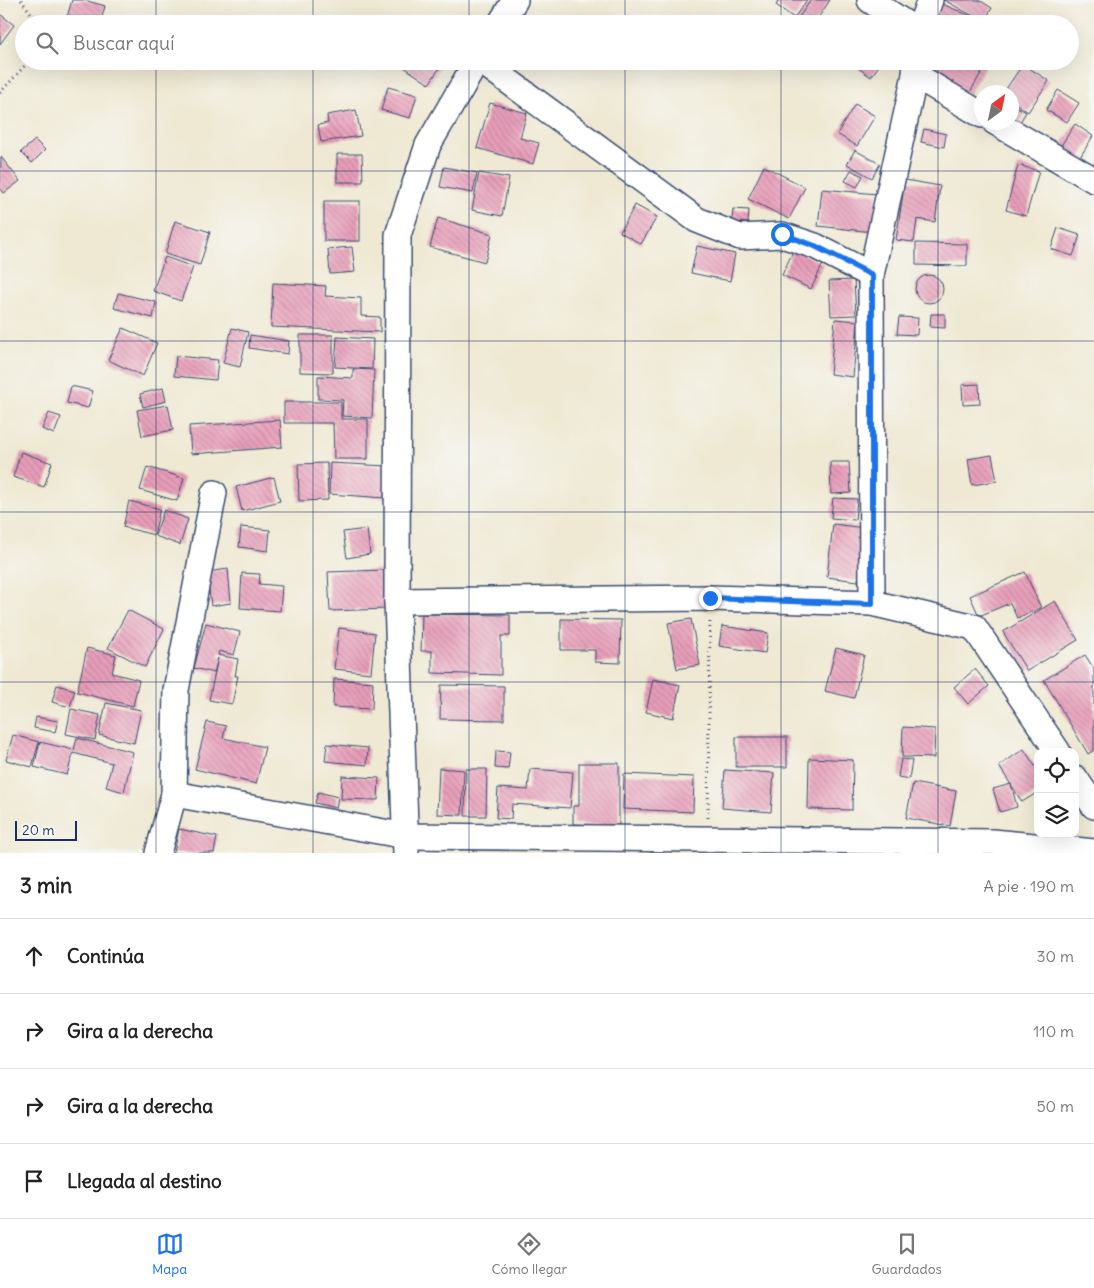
<!DOCTYPE html>
<html lang="es">
<meta charset="utf-8">
<style>
body{margin:0;font-family:Delius,sans-serif;background:#f2f2f2;color:#222}
.controls{position:absolute;right:15px;bottom:15px;display:grid;overflow:hidden;border-radius:10px;box-shadow:0 5px 20px #0002}
.controls button{width:45px;height:45px;display:grid;place-items:center;padding:0;border:0;border-bottom:1px solid #e0e0e0;background:#fff;color:#222;font:25px sans-serif}
.compass{position:absolute;left:974px;top:85px;width:45px;height:45px;border-radius:50%;background:#fff;box-shadow:0 5px 20px #0002;rotate:33deg}
.scale{position:absolute;left:15px;bottom:12px;width:62px;box-sizing:border-box;padding-left:5px;border:2px solid #1b2f5e;border-top:0;font-size:14px;line-height:18px;white-space:nowrap;color:#1b2f5e;-webkit-text-stroke:4px #f6f6f2;paint-order:stroke}
.stop{position:absolute;width:15px;height:15px;margin:-11px;border:4px solid #1a73e8;border-radius:50%;background:#fff}
.stop.end{background:#1a73e8;border-color:#fff;box-shadow:0 1px 5px #0008}
.list{margin:0;padding:0;list-style:none}
h2{display:flex;justify-content:space-between;align-items:center;height:65px;margin:0;padding:0 20px;font-size:21px}
h2 small{font-size:16px;font-weight:400;color:#767676}
.list li{display:grid;grid-template-columns:32px 1fr auto;gap:15px;align-items:center;box-sizing:border-box;height:75px;padding:0 20px;border-top:1px solid #e0e0e0}
.list b{display:block;font-size:19px;white-space:nowrap}
.list em{font-size:16px;font-style:normal;color:#767676}
.icon{flex:none;width:28px;height:28px;fill:none;stroke:currentColor;stroke-width:2;stroke-linecap:round;stroke-linejoin:round}
.map{position:relative;flex:none;width:1094px;height:853px;overflow:hidden}
.search{position:absolute;background:#fff;box-shadow:0 5px 20px #0002;left:15px;right:15px;top:15px;height:55px;display:flex;align-items:center;gap:12px;box-sizing:border-box;padding:0 18px;border-radius:28px;color:#767676;font-size:19px}
.sheet{height:365px;background:#fff}
nav{display:flex;justify-content:space-around;align-items:center;box-sizing:border-box;height:70px;border-top:1px solid #e0e0e0;background:#fff;font-size:14px;color:#767676}
nav a{display:grid;justify-items:center;gap:2px}
nav .on{color:#1a73e8}
.map>svg:first-child{display:block}
</style>
<div class="map">
<svg width="1094" height="853" viewBox="0 0 1094 853">
<defs>
<pattern id="building-back-hatch" width="6" height="6" patternUnits="userSpaceOnUse" patternTransform="scale(1.25)"><rect width="6" height="6" fill="#e99eb9"/><path d="M-1 5l2 2M0 0l6 6M5-1l2 2" fill="none" stroke="#bc819a"/></pattern>
</defs>
<rect width="100%" height="100%" fill="#f6f6f2"/>
<filter id="ink" filterUnits="userSpaceOnUse"><feTurbulence type="fractalNoise" baseFrequency=".02" numOctaves="2"/><feDisplacementMap in="SourceGraphic" scale="10" xChannelSelector="R" yChannelSelector="G"/><feConvolveMatrix kernelMatrix="1 2 1 2 8 2 1 2 1" color-interpolation-filters="sRGB"/></filter>
<filter id="wash" filterUnits="userSpaceOnUse"><feTurbulence type="fractalNoise" baseFrequency=".0096" numOctaves="4" result="noise"/><feDisplacementMap in="SourceGraphic" scale="20" xChannelSelector="R" yChannelSelector="G"/><feGaussianBlur stdDeviation="1.12" result="paint"/><feColorMatrix in="noise" values="0 0 0 0 0 0 0 0 0 0 0 0 0 0 0 0 0 1.4 0 .05"/><feComposite in="paint" operator="in"/></filter>
<g filter="url(#wash)">
<rect width="100%" height="100%" fill="#efe9d3"/>
<g id="blocks">
<g fill="url(#building-back-hatch)">
<polygon points="72,0 84,0 105,6 100,24 65,24"/>
<polygon points="779,0 807,0 794,18 776,5"/>
<polygon points="811,0 830,0 814,24 794,24"/>
<polygon points="944,0 979,0 992,8 984,22"/>
<polygon points="942,4 973,17 970,24 933,24"/>
<polygon points="0,14 14,25 0,44"/>
<polygon points="859,18 867,24 855,24"/>
<polygon points="403,61 444,61 429,84 401,65"/>
<polygon points="848,61 882,61 871,77"/>
<polygon points="931,61 988,61 969,94 927,68"/>
<polygon points="1023,64 1049,81 1028,112 1012,101 1012,92 1004,92"/>
<polygon points="388,87 417,95 410,118 381,110"/>
<polygon points="1058,90 1079,103 1067,122 1046,110"/>
<polygon points="490,103 527,113 520,138 539,143 533,164 477,148"/>
<polygon points="855,104 875,116 857,146 837,134"/>
<polygon points="1012,104 1026,112 1020,122 1012,117"/>
<polygon points="356,110 361,136 321,142 318,125 328,123 327,115"/>
<polygon points="1075,124 1093,136 1079,159 1060,147"/>
<polygon points="924,129 946,134 944,147 921,142"/>
<polygon points="35,140 45,150 32,163 21,152"/>
<polygon points="855,150 880,164 872,178 847,164"/>
<polygon points="337,154 362,154 363,182 337,182"/>
<polygon points="1,157 20,181 4,193 0,188"/>
<polygon points="1018,165 1039,171 1026,216 1006,210"/>
<polygon points="764,166 805,187 789,219 748,199"/>
<polygon points="444,167 477,173 473,193 440,187"/>
<polygon points="851,170 863,176 857,187 845,181"/>
<polygon points="479,173 509,178 502,216 472,210"/>
<polygon points="905,180 940,186 935,222 917,219 914,242 896,240"/>
<polygon points="822,189 877,194 873,232 818,226"/>
<rect x="324" y="201" width="36" height="40"/>
<polygon points="635,205 657,217 641,244 620,232"/>
<polygon points="733,209 749,210 748,223 732,222"/>
<polygon points="438,218 492,234 485,262 430,247"/>
<polygon points="175,221 210,232 200,265 165,254"/>
<polygon points="1058,228 1080,235 1073,256 1051,249"/>
<polygon points="916,243 967,244 967,266 916,265"/>
<polygon points="697,246 735,254 730,281 691,273"/>
<polygon points="352,247 355,272 330,274 328,249"/>
<polygon points="794,249 823,264 811,289 782,275"/>
<polygon points="165,257 193,267 181,301 153,291"/>
<circle cx="929" cy="289" r="14"/>
<polygon points="854,280 856,315 831,316 829,281"/>
<polygon points="273,283 326,286 325,296 361,298 361,316 380,317 380,332 271,327"/>
<polygon points="118,293 156,302 153,318 114,308"/>
<polygon points="931,314 945,314 945,328 930,327"/>
<polygon points="899,317 918,318 917,335 897,334"/>
<polygon points="835,319 858,321 853,377 830,374"/>
<polygon points="123,328 157,343 143,376 108,360"/>
<polygon points="232,328 248,332 240,367 223,363"/>
<polygon points="250,335 289,341 288,354 249,348"/>
<polygon points="300,335 333,335 333,373 300,372"/>
<polygon points="337,337 373,339 372,369 335,367"/>
<polygon points="176,356 218,360 216,380 174,376"/>
<polygon points="353,369 374,370 372,418 342,416 343,400 318,399 318,376 353,378"/>
<polygon points="979,384 980,404 963,405 962,385"/>
<polygon points="71,386 93,391 88,408 67,403"/>
<polygon points="163,388 166,401 143,407 140,394"/>
<polygon points="284,402 341,402 341,419 368,419 368,459 334,459 333,423 284,423"/>
<polygon points="168,405 173,430 142,436 137,410"/>
<polygon points="49,413 61,417 54,434 42,429"/>
<polygon points="280,420 282,447 191,454 189,426"/>
<polygon points="21,452 52,463 44,487 13,477"/>
<polygon points="992,455 997,481 972,485 968,459"/>
<polygon points="830,462 849,462 851,493 831,494"/>
<polygon points="327,463 328,500 299,501 298,464"/>
<polygon points="330,463 387,466 386,498 329,494"/>
<polygon points="147,467 184,478 177,501 140,490"/>
<polygon points="274,477 280,501 242,511 236,487"/>
<polygon points="833,498 857,499 855,520 831,518"/>
<polygon points="129,501 160,509 154,535 123,527"/>
<polygon points="164,510 188,519 180,545 155,536"/>
<polygon points="833,524 864,528 858,581 827,577"/>
<polygon points="241,527 270,530 268,551 239,547"/>
<polygon points="367,529 370,554 347,558 343,532"/>
<polygon points="228,569 231,603 211,606 207,572"/>
<polygon points="384,570 386,609 330,611 328,572"/>
<polygon points="1025,572 1041,608 1017,618 1010,603 979,616 970,596"/>
<polygon points="242,573 260,574 259,584 282,586 280,611 240,608"/>
<polygon points="1055,601 1078,640 1027,671 1003,632"/>
<polygon points="128,610 164,629 145,667 108,648"/>
<polygon points="422,614 510,615 510,636 501,636 501,675 432,673 432,651 421,651"/>
<polygon points="561,619 621,620 620,663 595,662 595,650 561,650"/>
<polygon points="691,619 700,665 677,669 668,623"/>
<polygon points="206,623 240,632 234,655 219,651 218,655 238,659 235,676 238,676 232,704 209,700 218,658 214,673 194,668"/>
<polygon points="722,626 768,633 765,653 719,646"/>
<polygon points="339,628 375,633 371,673 334,669"/>
<polygon points="87,648 116,655 112,673 139,680 133,706 77,692"/>
<polygon points="836,648 864,655 854,698 825,691"/>
<polygon points="1085,655 1094,669 1094,750 1088,754 1044,680"/>
<polygon points="975,669 989,686 968,704 954,687"/>
<polygon points="334,679 373,682 372,709 333,707"/>
<polygon points="653,679 680,685 673,718 646,712"/>
<polygon points="57,685 75,690 70,707 52,702"/>
<polygon points="441,685 504,686 504,720 440,719"/>
<polygon points="106,703 141,710 134,743 99,735"/>
<polygon points="71,709 100,715 95,740 66,734"/>
<polygon points="36,717 58,721 55,732 34,728"/>
<polygon points="207,722 226,726 223,738 265,747 256,784 195,769"/>
<polygon points="903,727 935,729 934,758 902,757"/>
<polygon points="13,735 39,742 32,767 6,760"/>
<rect x="736" y="737" width="51" height="30"/>
<polygon points="77,738 133,752 124,792 106,787 112,763 73,753 67,775 34,767 40,742 74,750"/>
<polygon points="327,744 368,748 367,765 325,761"/>
<polygon points="1024,749 1038,771 1038,792 1022,802 999,766"/>
<polygon points="496,751 510,752 508,769 495,768"/>
<polygon points="809,758 853,760 852,810 808,809"/>
<polygon points="901,759 912,760 909,779 898,777"/>
<polygon points="579,763 619,763 619,825 573,824 573,806 579,806"/>
<polygon points="439,768 464,770 462,815 437,814"/>
<polygon points="466,769 487,769 486,816 465,816"/>
<polygon points="530,769 573,772 570,808 512,804 511,819 496,818 498,788 528,790"/>
<polygon points="725,770 774,773 771,812 722,808"/>
<polygon points="624,774 694,777 693,812 623,809"/>
<polygon points="342,776 379,778 378,800 341,799"/>
<polygon points="913,783 956,791 950,826 906,818"/>
<polygon points="1011,784 1017,807 1000,812 993,789"/>
<polygon points="318,792 338,797 336,808 315,803"/>
<polygon points="179,829 217,837 214,853 174,853"/>
</g>
</g>
</g>
<g filter="url(#ink)">
<use href="#blocks" fill-opacity="0" stroke="#3b4b70" stroke-width="1"/>
<g fill="none" stroke-linecap="round" stroke-linejoin="round">
<g stroke="#3b4b70" stroke-width="28">
<g id="street">
<polyline points="870,0 906,24"/>
<polyline points="500,24 515,0"/>
<polyline points="921,24 930,0"/>
<polyline points="481,61 697,220 740,237 782,235 815,246 871,275"/>
<polyline points="915,75 982,115"/>
<polyline points="995,122 1094,180"/>
<polyline points="397,601 710,598 872,603 974,627 1058,752"/>
<polyline points="872,603 871,275 915,75 916,61"/>
<polyline points="1075,778 1094,806"/>
<polyline points="174,794 406,836 993,842 1094,852"/>
<polyline points="158,853 174,794 176,690 214,493"/>
<polyline points="406,853 397,601 398,235 428,145 477,61"/>
</g>
</g>
<g stroke="#3b4b70" stroke-width="3" stroke-dasharray="1 4" stroke-linecap="butt">
<polyline points="21,0 39,24"/>
<polyline points="0,93 29,61"/>
<polyline points="708,818 710,619"/>
</g>
<use href="#street" stroke="#fff" stroke-width="25"/>
</g>
</g>
<g fill="none" stroke-linecap="round" stroke-linejoin="round" filter="url(#ink)">
<polyline stroke="#1a73e8" stroke-width="6" points="710,598 872,604 872,275 815,246 782,234"/>
</g>
<path fill="none" stroke="#1b2f5e" stroke-width="1" stroke-opacity="0.55" d="M156,0v24M313,0v24M469,0v24M625,0v24M781,0v24M938,0v24M156,61v792M313,61v792M469,61v792M625,61v792M781,61v792M938,61v792M0,171h1094M0,341h1094M0,512h1094M0,682h1094"/>
</svg>
<div class="controls">
<button><svg class="icon" aria-label="locate" viewBox="0 0 24 24"><circle cx="12" cy="12" r="6"/><path d="M12 2v4M12 18v4M2 12h4M18 12h4"/></svg></button>
<button><svg class="icon" aria-label="layers" viewBox="0 0 24 24"><path d="M12 4l9 5-9 5-9-5zM3 14l9 5 9-5"/></svg></button>
</div>
<svg class="compass" viewBox="-18 -18 36 36"><path d="M0-13l5 13h-10z" fill="#e53935"/><path d="M0 13l5-13h-10z" fill="#767676"/></svg>
<div class="scale">20 m</div>
<div class="stop" style="left:782px;top:234px"></div>
<div class="stop end" style="left:710px;top:598px"></div>
<div class="search"><svg class="icon" aria-label="search" viewBox="0 0 24 24"><circle cx="10" cy="10" r="6"/><path d="M15 15l6 6"/></svg>Buscar aquí</div>
</div>
<section class="sheet">
<h2>3 min<small>A pie · 190 m</small></h2>
<ul class="list">
<li><svg class="icon" aria-label="ahead" viewBox="0 0 24 24"><path d="M12 20V5M6 11l6-6 6 6"/></svg><div><b>Continúa</b></div><em>30 m</em></li>
<li><svg class="icon" aria-label="right" viewBox="0 0 24 24"><path d="M7 20v-9h11M14 6l5 5-5 5"/></svg><div><b>Gira a la derecha</b></div><em>110 m</em></li>
<li><svg class="icon" aria-label="right" viewBox="0 0 24 24"><path d="M7 20v-9h11M14 6l5 5-5 5"/></svg><div><b>Gira a la derecha</b></div><em>50 m</em></li>
<li><svg class="icon" aria-label="arrive" viewBox="0 0 24 24"><path d="M6 21V4h12l-3 4 3 4H6"/></svg><div><b>Llegada al destino</b></div></li>
</ul>
</section>
<nav>
<a class="on"><svg class="icon" aria-label="map" viewBox="0 0 24 24"><path d="M3 6l6-2 6 2 6-2v14l-6 2-6-2-6 2zM9 4v14M15 6v14"/></svg>Mapa</a>
<a><svg class="icon" aria-label="directions" viewBox="0 0 24 24"><path d="M12 3l9 9-9 9-9-9zM9 14v-3h6M13 9l2 2-2 2"/></svg>Cómo llegar</a>
<a><svg class="icon" aria-label="saved" viewBox="0 0 24 24"><path d="M7 4h10v16l-5-4-5 4z"/></svg>Guardados</a>
</nav>
